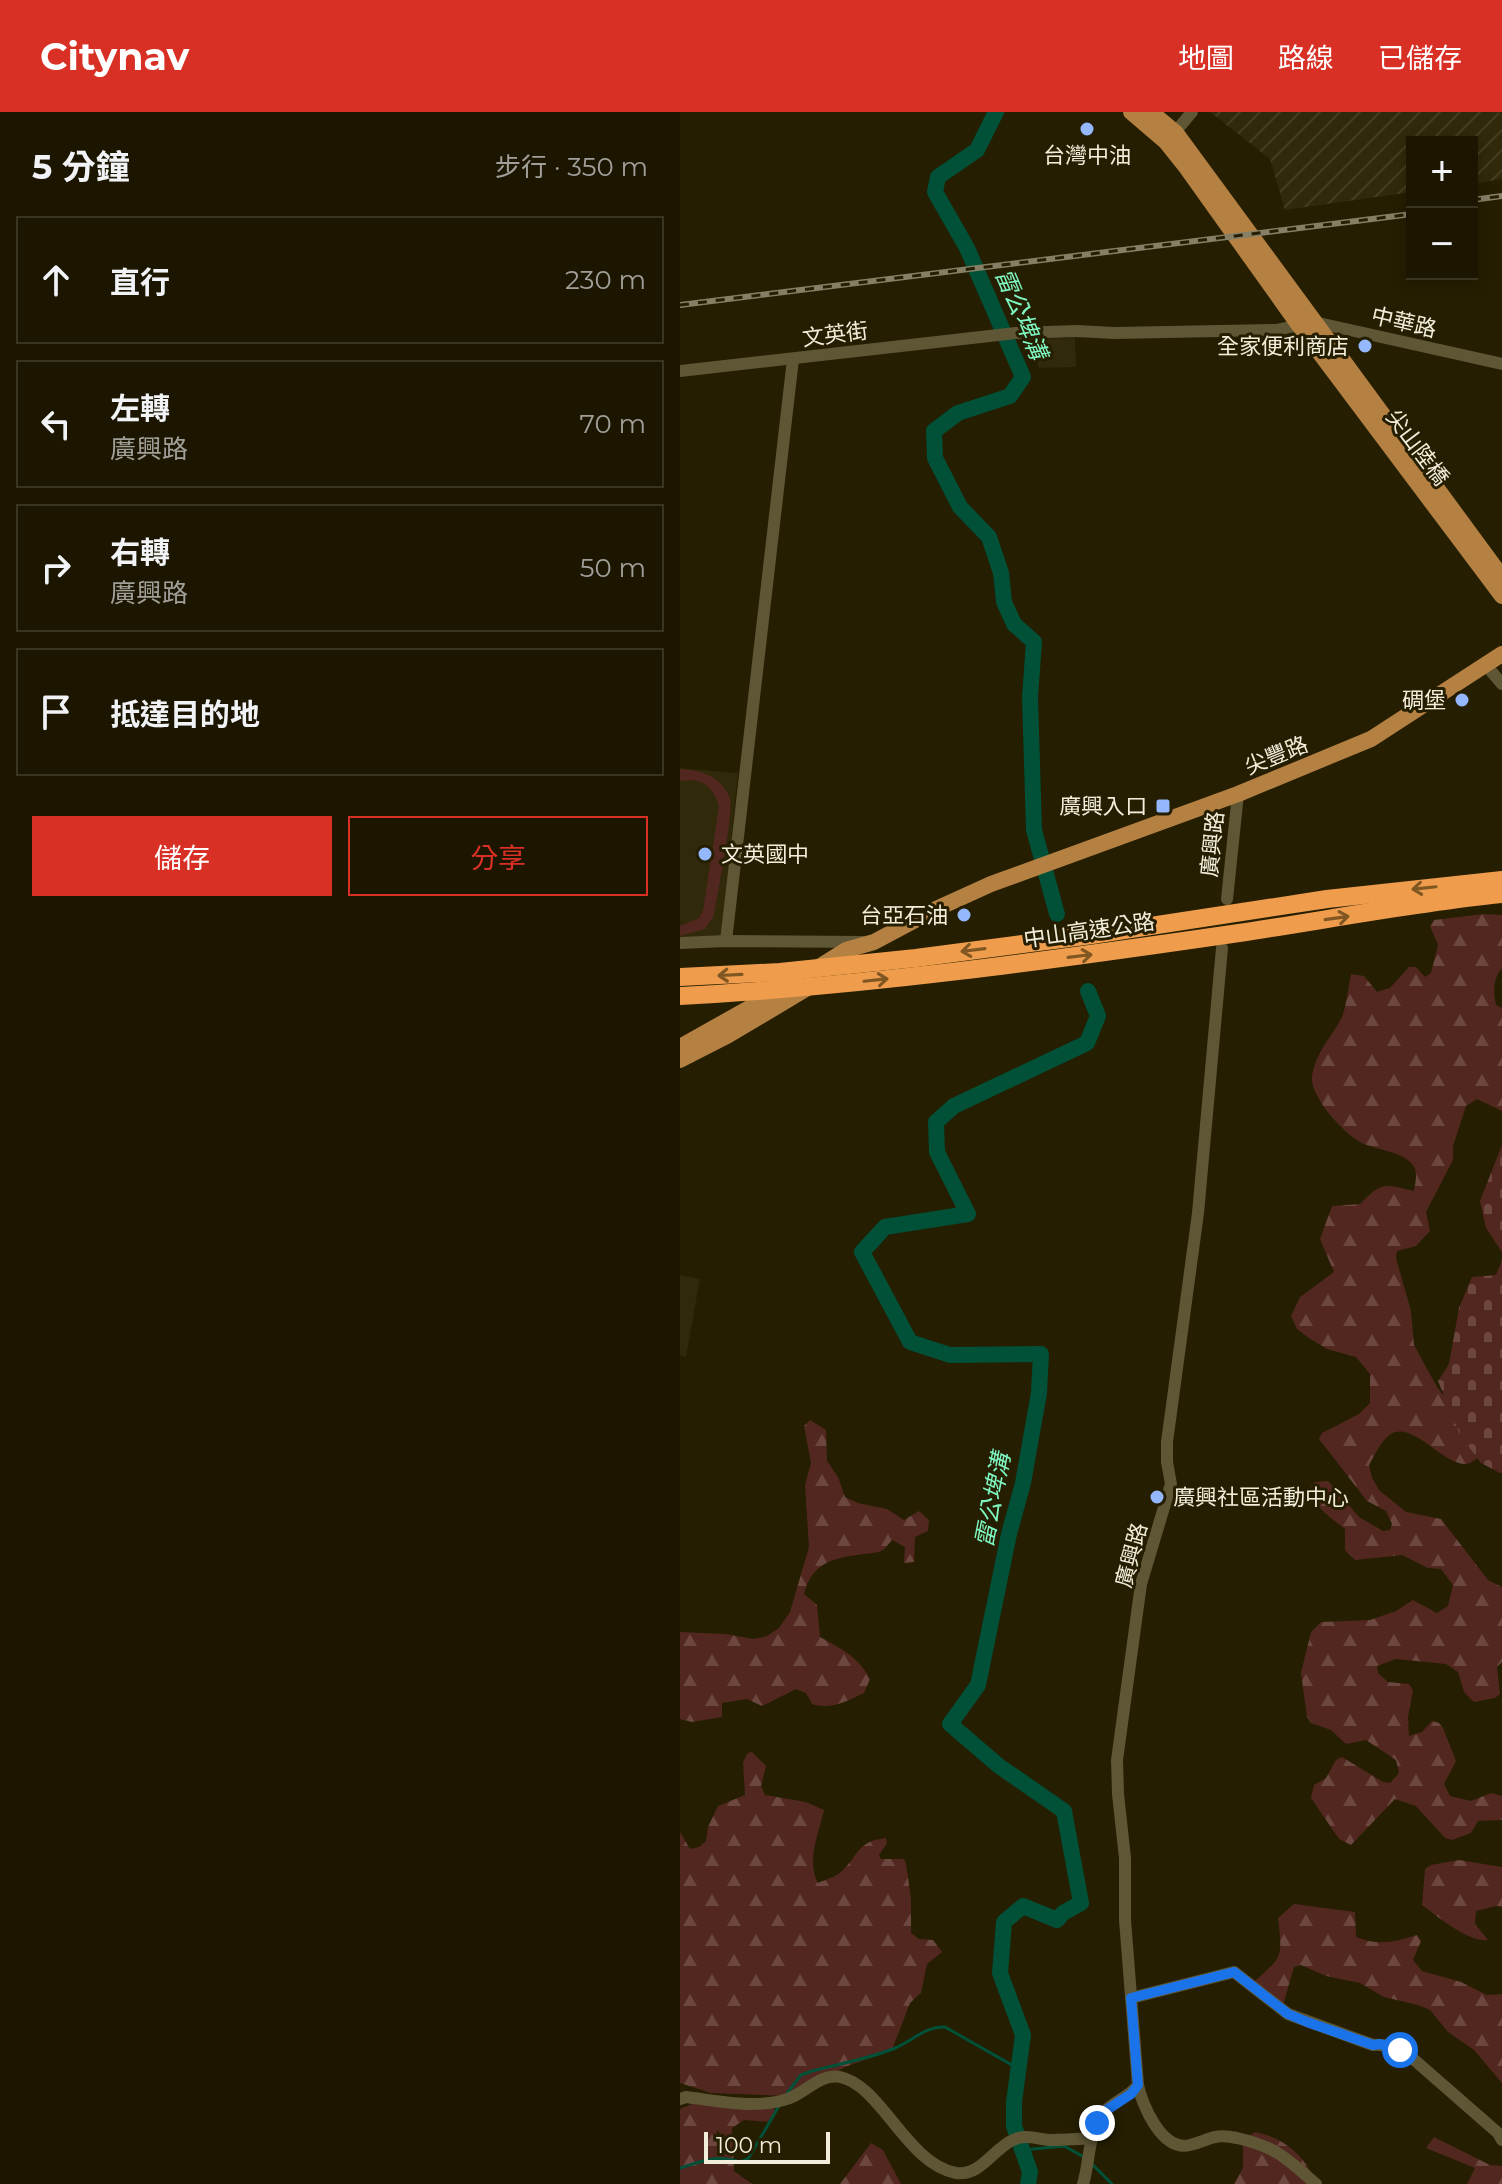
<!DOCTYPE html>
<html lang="zh-TW">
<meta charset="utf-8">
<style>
body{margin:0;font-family:Montserrat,"Noto Sans TC",sans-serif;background:#251f0a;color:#f1f3f6}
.controls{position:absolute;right:24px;top:24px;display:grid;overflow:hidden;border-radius:0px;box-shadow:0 4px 12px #0003}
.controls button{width:72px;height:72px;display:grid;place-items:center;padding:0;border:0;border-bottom:2px solid #3a3522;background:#1c1600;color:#f1f3f6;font:40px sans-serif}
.scale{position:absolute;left:24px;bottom:20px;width:126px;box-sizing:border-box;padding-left:8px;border:4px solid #f2eedb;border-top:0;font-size:22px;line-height:28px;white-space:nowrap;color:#f2eedb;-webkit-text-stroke:6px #251e00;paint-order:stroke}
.stop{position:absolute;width:24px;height:24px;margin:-18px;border:6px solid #1a73e8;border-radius:50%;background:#fff}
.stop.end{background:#1a73e8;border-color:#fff;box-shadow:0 2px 8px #0008}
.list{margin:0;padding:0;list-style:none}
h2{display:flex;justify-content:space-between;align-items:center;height:104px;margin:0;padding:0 32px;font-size:34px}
h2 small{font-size:26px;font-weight:400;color:#a09f99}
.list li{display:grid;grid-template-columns:52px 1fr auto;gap:24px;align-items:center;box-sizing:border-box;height:128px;margin:0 16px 16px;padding:0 16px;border:2px solid #3a3522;border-radius:0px}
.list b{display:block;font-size:30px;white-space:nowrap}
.list p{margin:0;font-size:26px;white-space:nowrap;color:#a09f99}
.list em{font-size:26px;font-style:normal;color:#a09f99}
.actions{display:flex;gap:16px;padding:24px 32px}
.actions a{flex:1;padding:18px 0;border:2px solid #d93025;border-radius:0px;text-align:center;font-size:28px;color:#d93025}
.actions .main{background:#d93025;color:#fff}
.icon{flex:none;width:44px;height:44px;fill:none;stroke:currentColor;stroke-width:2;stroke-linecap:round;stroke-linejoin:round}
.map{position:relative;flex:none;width:822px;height:2072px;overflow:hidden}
header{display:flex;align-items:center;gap:48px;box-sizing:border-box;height:112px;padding:0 40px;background:#d93025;color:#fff}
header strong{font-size:38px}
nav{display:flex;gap:44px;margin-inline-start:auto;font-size:28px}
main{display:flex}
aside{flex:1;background:#1c1600}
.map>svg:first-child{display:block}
</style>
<header>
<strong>Citynav</strong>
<nav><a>地圖</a><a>路線</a><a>已儲存</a></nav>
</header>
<main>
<aside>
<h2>5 分鐘<small>步行 · 350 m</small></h2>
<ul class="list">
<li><svg class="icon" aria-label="ahead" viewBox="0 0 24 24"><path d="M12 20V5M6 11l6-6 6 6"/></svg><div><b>直行</b></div><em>230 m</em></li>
<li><svg class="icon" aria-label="left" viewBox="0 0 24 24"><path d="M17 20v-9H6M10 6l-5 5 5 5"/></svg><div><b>左轉</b><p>廣興路</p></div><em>70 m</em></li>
<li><svg class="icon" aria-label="right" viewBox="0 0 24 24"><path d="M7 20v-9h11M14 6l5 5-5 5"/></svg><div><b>右轉</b><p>廣興路</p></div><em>50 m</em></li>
<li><svg class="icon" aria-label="arrive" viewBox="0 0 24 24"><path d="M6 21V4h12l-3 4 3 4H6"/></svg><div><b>抵達目的地</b></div></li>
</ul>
<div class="actions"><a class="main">儲存</a><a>分享</a></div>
</aside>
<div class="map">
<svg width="822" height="2072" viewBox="0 0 822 2072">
<defs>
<pattern id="industrial-furrows" width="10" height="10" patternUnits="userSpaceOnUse" patternTransform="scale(2)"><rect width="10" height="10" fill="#30290a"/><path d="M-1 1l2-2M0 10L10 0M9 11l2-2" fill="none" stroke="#443e21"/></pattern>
<pattern id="forest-firs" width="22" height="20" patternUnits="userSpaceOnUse" patternTransform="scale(2)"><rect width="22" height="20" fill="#522720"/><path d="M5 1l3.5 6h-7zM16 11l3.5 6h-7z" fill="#6b4740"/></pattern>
<pattern id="cemetery-stones" width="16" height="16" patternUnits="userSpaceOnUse" patternTransform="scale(2)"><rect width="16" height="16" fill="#522720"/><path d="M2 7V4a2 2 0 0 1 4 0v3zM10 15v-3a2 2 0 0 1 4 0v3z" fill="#6b4740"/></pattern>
</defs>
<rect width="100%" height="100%" fill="#251e00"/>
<g fill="#30290a">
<polygon points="395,226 396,255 359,256 350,227"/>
<polygon points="0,656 58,661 41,824 0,826"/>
<polygon points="0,1163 20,1167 6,1245 0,1243"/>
</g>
<polygon fill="url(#industrial-furrows)" points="530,0 818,0 822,1 822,67 792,72 792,30 732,30 732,80 605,98 590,47"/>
<path fill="#522720" d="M0,657c21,1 43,8 50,30 4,12 -13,98 -16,117l-9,13 -25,7v-10l19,-8 4,-7 16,-105c-7,-21 -17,-28 -39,-25z"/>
<g fill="url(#forest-firs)">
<path d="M803,802l19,1v53c-9,10 -9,24 -6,37l6,3v103l-25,-12 -11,7 -13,40v14l-27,52 4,19 -14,15 -19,5 -1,7 15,53 3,34 23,42 38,49 6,19c-5,4 -10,9 -17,9 -22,-1 -52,-43 -73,-30 -10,6 -16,21 -22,31l3,13 7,12 27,22 35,7 47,61 14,7v75l-5,5 3,27 -5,4 -21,4 -10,-10 -6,-20 -12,-8 -50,-5 -19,7 1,7 10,9 21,2 4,6 -5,27 1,19 13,-4 10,-11 7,2 4,5 13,33 -12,23 6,12 21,5 20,-8 11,3v24l-24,1 -7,12 -19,7 -7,-2 -29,-32 -21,-7 -44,46 -12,-6 -28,-41 3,-13 12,-7 10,-18 6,-3 41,25 7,1 9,-10 -3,-13 -30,-20 -20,4 -15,-14 -20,-7 -4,-6 -6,-44 10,-41 10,-10 49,-2 26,-9 17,-11 24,13 11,-7 5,-21 -12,-16 -13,-1 -26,-13 -47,5 -10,-10v-21c-15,-12 -31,-21 -34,-42l4,-5 13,-1 31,36 24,14 7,-1 2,-6 -6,-13 -19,-10 -48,-62 3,-6 37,-19 11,-11v-29l-14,-17 -29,-8 -18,-11 -12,-9 -6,-13 9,-19 34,-25 -14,-33 12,-33 28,-2c22,-23 24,-20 54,-13 1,-7 4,-18 0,-24 -8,-15 -36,-17 -50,-23 -18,-7 -53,-46 -52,-66 2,-24 20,-41 30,-61 5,-13 6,-29 9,-43l13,2 13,16 13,-4 19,-21h7l9,10 6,-4 7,-28 -8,-19 4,-6z"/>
<path d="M130,1308l16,10 1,31 11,16 7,20 13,6 29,6 17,11 15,-9 10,9 -1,11 -13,6 -1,25 -10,1 1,-16 -13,-7c-3,3 -5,7 -9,10 -4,3 -13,3 -19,4 -29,4 -52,7 -60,40l13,11 3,32c20,11 39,20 50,42l-6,14c-17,8 -32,17 -52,11l-6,-11 -10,-4 -34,17 -15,-7 -25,4v14l-30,5 -12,-3v-87l45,2 29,5 13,-3 12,-8 11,-16 19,-65 -4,-62 6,-22 -7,-37z"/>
<path d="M72,1640l14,14 -5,20 4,9 41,7 18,8c-5,22 -18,52 -6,73 7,-3 17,-6 23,-11 18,-17 16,-31 45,-34l1,5 -8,12 2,4h23l2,5 5,34v35l8,6 14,1 9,12 -15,12 -6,29 -11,10 -18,47 -47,17 -41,24 -17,5 -76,-3 -31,-10v-251l10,17 9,-2 7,-6 2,-14 10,-21 27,-11 -2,-33 5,-9z"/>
<path d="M779,1748l43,7v40l-6,-1 -20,5 -1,13 13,16c-19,3 -51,-24 -66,-35l3,-36 6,-4z"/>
<path d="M614,1792l61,8 1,25c22,9 39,5 61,-2l4,6 -8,19 9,11 39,11 26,13 15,-1v89l-28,-33 -26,-18 -18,-22 -12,-5 -34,-8 -24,-14 -34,-7 -25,-11 -7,2 -11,38 -31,-21c30,-28 31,-24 26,-66z"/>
<polygon points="17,1990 95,1993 92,2010 64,2008 52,2016 54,2059 72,2072 0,2072 0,1997"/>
<path d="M575,2020c30,6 50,24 62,52h-83l9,-16v-28z"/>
<polygon points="754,2025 810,2053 822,2054 822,2072 787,2072 795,2056 746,2036"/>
<polygon points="191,2031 203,2038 221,2072 160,2072"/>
</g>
<g fill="url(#cemetery-stones)">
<polygon points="822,1033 822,1140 806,1116 800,1089"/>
<polygon points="822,1148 822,1361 820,1361 801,1351 780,1323 758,1269 769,1252 779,1196 792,1165 816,1163"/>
</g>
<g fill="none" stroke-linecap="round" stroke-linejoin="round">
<g stroke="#005137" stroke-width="3">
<path d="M105,1984l16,-21 11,-4c27,-7 55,-12 81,-22 19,-7 31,-23 52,-22l74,42"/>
<polyline points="343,2038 384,2034 404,2045"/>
<polyline points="412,2052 432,2072"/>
<path d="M0,2056c24,-7 35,-14 60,-6l8,-3 31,-53"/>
</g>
<g stroke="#005137" stroke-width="16">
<polyline points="316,0 297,38 258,65 255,80 287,136 343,265 330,284 278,301 254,319 255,346 280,395 309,425 321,461 324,490 334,512 354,530 350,585 354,718 377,802"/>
<polyline points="348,2072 350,2060 334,2014 334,1990 343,1923 320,1861 324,1810 343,1794 377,1808 383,1801 401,1791 384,1699 319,1654 270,1612 298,1573 329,1422 343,1371 359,1281 361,1242 270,1243 230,1230 182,1140 205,1115 288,1102 257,1040 256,1010 274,994 407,931 418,904 408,879"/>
</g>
<g stroke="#5e5635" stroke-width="12">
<polyline points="491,25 512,0"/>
<polyline points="0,259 336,221 397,219 434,221 596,218 634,210 822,252"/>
<polyline points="805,552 822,572"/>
<polyline points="547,787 558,682"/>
<polyline points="46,829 113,247"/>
<polyline points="0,831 46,829 183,830"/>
<path d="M451,1886l103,-26 54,42 85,31c14,-2 27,5 38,12l87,76 4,7"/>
<path d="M458,1973c4,20 24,67 52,60 21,-5 22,-12 47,-7 40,9 50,21 79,46"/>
<path d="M0,1987l6,-2c33,4 72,13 104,1 16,-6 31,-25 50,-21 41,8 67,87 116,96 24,4 38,-25 57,-33 12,-6 24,-1 36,0 15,0 29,-1 43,-2"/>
<path d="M403,2072c7,-22 5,-54 21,-72 10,-11 25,-15 34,-27l-13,-165v-62l-7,-64 -1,-34 24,-176 30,-100 -4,-22v-20l31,-229 24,-265"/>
</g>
<g stroke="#b58143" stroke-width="16">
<polyline points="451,0 486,30 506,55 618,212 822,484"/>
<polyline points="471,0 496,21 822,465"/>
<polyline points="139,855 166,838 194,830 256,797 311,772 558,682 691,627 822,542"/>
<polyline points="0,935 103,877"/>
<polyline points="0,948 47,924 131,874"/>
</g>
<g stroke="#ef9d4c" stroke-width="18">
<polyline points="0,865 100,860 236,846 412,823 647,787 822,768"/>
<path d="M0,884c187,-10 373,-36 559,-63 87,-13 175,-30 263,-39"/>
</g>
<g stroke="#857f66" stroke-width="6">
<g id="rail">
<polyline points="792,88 822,84"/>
<polyline points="0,193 732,102"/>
</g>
</g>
<use href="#rail" stroke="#251e00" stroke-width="3" stroke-dasharray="9" stroke-linecap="butt"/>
</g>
<defs><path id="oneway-shaft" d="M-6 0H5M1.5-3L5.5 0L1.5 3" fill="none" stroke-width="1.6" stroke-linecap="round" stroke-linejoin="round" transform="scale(2)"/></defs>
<g stroke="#805722">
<use href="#oneway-shaft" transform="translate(744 776) rotate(174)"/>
<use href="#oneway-shaft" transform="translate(657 806) rotate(-8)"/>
<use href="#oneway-shaft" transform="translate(293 838) rotate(173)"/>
<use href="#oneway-shaft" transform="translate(400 844) rotate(-7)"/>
<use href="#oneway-shaft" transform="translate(50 863) rotate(177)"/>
<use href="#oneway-shaft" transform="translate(196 868) rotate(-6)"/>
</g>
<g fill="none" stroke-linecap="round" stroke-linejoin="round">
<polyline stroke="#1a73e8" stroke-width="10" points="417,2011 425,1999 451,1982 458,1973 451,1886 554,1860 608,1902 627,1910 693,1933 700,1932 720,1938"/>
</g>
<g fill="#94b7fd" stroke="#251e00" stroke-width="3">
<circle cx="407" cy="17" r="8"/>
<circle cx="685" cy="234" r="8"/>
<circle cx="782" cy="588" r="8"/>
<rect x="475" y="686" width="16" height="16" rx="4"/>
<circle cx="25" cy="742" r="8"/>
<circle cx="284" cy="803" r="8"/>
<circle cx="477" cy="1385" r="8"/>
</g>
<g text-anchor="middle" stroke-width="6" stroke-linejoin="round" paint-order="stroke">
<g font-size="22" fill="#f2eedb" stroke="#251e00" text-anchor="end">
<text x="407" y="51" text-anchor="middle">台灣中油</text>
<text x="669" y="242">全家便利商店</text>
<text x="766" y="596">碉堡</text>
<text x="467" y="702">廣興入口</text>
<text x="41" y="750" text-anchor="start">文英國中</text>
<text x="268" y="811">台亞石油</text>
<text x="493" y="1393" text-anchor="start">廣興社區活動中心</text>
</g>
<g font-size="22" fill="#f2eedb" stroke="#251e00">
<text transform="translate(724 210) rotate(13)" y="8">中華路</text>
<text transform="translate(155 222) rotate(-7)" y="8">文英街</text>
<text transform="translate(738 335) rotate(53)" y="8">尖山陸橋</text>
<text transform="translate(596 643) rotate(-22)" y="8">尖豐路</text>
<text transform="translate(532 732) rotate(-84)" y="8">廣興路</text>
<text transform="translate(409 818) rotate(-8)" y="8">中山高速公路</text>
<text transform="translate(451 1443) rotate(-75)" y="8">廣興路</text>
</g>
<g font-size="24" font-style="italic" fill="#7ef7c2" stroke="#251e00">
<text transform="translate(341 202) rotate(67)" y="8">雷公埤溝</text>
<text transform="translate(313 1388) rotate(-79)" y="8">雷公埤溝</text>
</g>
</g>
</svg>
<div class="controls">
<button>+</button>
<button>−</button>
</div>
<div class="scale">100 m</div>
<div class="stop" style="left:720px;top:1938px"></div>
<div class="stop end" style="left:417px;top:2011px"></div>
</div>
</main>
